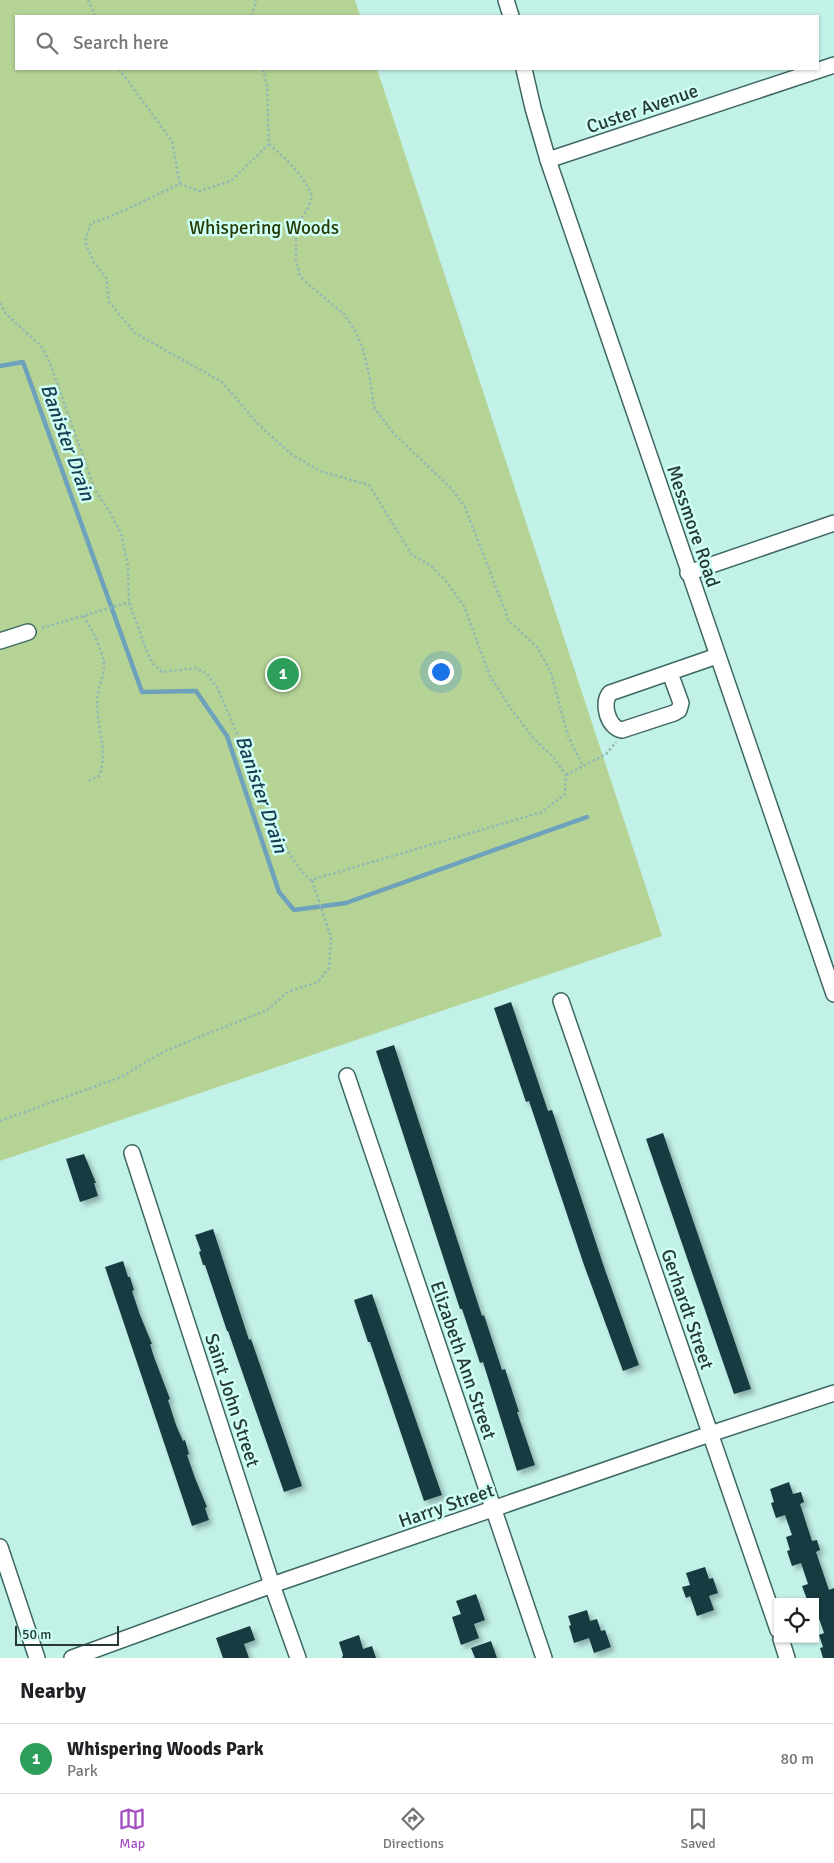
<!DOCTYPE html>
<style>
body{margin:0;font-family:Signika,sans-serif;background:#f2f2f2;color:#202124}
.controls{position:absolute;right:15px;bottom:15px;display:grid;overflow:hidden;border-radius:0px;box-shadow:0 1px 4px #0004}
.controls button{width:45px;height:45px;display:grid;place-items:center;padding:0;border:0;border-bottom:1px solid #e0e0e0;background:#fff;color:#202124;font:25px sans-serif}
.scale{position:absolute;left:15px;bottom:12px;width:104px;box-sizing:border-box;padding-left:5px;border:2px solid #263936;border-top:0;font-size:14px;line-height:18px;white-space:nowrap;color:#263936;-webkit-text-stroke:4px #d0fff6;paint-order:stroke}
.you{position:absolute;left:440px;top:671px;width:18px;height:18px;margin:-12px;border:4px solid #fff;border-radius:50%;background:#1a73e8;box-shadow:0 0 0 8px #1a73e833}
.badge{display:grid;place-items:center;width:32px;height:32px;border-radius:50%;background:#a250c0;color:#fff;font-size:16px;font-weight:700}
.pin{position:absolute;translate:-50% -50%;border:2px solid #fff;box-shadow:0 1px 5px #0006}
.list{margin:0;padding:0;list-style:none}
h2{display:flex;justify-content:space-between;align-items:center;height:65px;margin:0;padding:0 20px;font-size:21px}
h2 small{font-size:16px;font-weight:400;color:#757577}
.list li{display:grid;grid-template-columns:32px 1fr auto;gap:15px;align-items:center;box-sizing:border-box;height:70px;padding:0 20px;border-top:1px solid #e0e0e0}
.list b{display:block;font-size:19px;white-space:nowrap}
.list p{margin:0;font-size:16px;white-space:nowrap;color:#757577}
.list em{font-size:16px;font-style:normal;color:#757577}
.icon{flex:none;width:28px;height:28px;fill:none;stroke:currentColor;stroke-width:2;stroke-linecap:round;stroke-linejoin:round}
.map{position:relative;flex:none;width:834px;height:1658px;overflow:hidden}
.search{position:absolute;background:#fff;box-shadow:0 1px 4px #0004;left:15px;right:15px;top:15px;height:55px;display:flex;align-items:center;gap:12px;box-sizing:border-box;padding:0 18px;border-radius:0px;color:#757577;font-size:19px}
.sheet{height:135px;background:#fff}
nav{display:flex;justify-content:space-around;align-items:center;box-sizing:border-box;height:70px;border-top:1px solid #e0e0e0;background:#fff;font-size:14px;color:#757577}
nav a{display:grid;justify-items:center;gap:2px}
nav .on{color:#a250c0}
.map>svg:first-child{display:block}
</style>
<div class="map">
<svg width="834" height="1658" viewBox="0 0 834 1658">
<defs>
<filter id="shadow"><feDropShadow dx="4" dy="4" stdDeviation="2.5" flood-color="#0004"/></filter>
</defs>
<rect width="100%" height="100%" fill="#c2f1e8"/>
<polygon fill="#b5d395" points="0,0 355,0 360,16 16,16 16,69 377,69 662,936 0,1161"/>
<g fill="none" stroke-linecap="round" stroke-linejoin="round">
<polyline stroke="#6ea1bb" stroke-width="4.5" points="0,366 23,362 142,692 196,691 227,736 279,892 294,910 346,903 587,817"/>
</g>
<g fill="#163b40" filter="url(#shadow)">
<polygon points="511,1002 548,1111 552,1110 605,1270 639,1365 623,1371 584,1265 529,1101 526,1102 494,1008"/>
<polygon points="394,1045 482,1316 484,1315 502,1370 505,1369 519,1412 517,1412 535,1465 517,1471 483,1362 480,1363 462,1309 460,1309 376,1051"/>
<polygon points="663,1133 751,1389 734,1394 646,1139"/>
<polygon points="84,1154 96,1183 94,1183 98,1196 80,1202 66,1159"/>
<polygon points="213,1229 249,1340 251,1339 302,1486 284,1492 228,1331 227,1331 205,1265 203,1265 199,1252 201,1251 195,1235"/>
<polygon points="123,1261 128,1277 130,1277 134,1290 132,1291 140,1315 152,1344 150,1344 154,1357 170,1399 168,1400 176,1425 183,1441 185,1440 189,1454 187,1455 195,1478 207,1507 205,1508 209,1520 192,1526 105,1267"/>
<polygon points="372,1294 442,1495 424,1501 370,1342 368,1342 354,1300"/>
<polygon points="789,1482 793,1494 801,1492 804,1502 800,1504 812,1541 817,1540 820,1550 816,1552 829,1590 834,1588 834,1658 823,1658 820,1648 823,1647 819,1635 824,1633 815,1607 815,1602 808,1602 802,1586 808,1584 801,1563 792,1566 787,1551 790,1550 786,1537 792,1535 785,1515 776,1518 771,1503 774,1502 770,1489"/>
<polygon points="705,1567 709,1579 713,1578 718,1593 709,1596 714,1610 697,1616 690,1596 686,1598 682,1587 690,1585 686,1573"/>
<polygon points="476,1594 485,1620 474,1624 479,1638 461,1645 452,1617 461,1614 456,1601"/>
<polygon points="587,1610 590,1621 597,1619 601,1631 605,1630 611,1647 594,1653 589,1638 574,1643 569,1626 571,1625 568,1616"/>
<polygon points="250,1626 255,1640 244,1644 249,1658 223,1658 216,1638"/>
<polygon points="359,1635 363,1649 372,1646 376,1658 342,1658 343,1655 339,1642"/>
<polygon points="491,1641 497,1658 475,1658 471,1648"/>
</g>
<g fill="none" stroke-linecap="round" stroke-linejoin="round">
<g stroke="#3d6861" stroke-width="18">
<g id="minor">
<polyline points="506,0 511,16"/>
<polyline points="524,69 533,108 548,160 834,994"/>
<polyline points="548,160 834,65"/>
<polyline points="688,573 834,523"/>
<polyline points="0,641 28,632"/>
<path d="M670,673l11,30 -2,7 -5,3 -52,17c-14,-2 -21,-27 -12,-37l107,-37"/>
<polyline points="561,1001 778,1630"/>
<polyline points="347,1076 544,1658"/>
<polyline points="132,1153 272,1585 298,1658"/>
<polyline points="0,1547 37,1658"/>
<polyline points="781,1639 787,1658"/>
<polyline points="72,1658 272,1585 710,1434 834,1393"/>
</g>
</g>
<g stroke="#92b9b2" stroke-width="2.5" stroke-dasharray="2.5 2.5" stroke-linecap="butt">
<polyline points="88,0 95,16"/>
<polyline points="252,16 256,0"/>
<polyline points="119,69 172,141 180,184"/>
<path d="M269,144c18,16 34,30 43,52l-4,12 -12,18v35l4,15 9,9 35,29 10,15 9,20 7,30 4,28 19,26 58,55 14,19 44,114 29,27 13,25 17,63 15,30"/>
<path d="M0,303l6,11 35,32 9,17 45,127 14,21 12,22 7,33 1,36 18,50 6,12 9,8 34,-4 10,5 11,14 72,166 12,18 10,9 231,-68 23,-18 1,-19 -13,-18 -19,-18 -23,-30 -21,-33 -26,-70 -18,-25 -16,-16 -18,-10 -43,-70 -49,-14 -29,-17 -34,-31 -35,-41 -87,-49 -26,-31 -3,-25 -12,-14 -9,-22 6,-18c31,-9 59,-26 89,-39l19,7 32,-10 38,-37 -2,-58 -4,-17"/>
<path d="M84,616c7,13 15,27 19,42 4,14 -5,28 -6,42 -1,25 12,53 2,76l-13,6"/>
<polyline points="42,628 129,602"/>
<polyline points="566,775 606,754 616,742"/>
<polyline points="0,1121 121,1077 165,1051 267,1010 288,992 318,982 329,968 331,937 312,880"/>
</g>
<use href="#minor" stroke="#fff" stroke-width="15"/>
</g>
<g text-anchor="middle" stroke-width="5" stroke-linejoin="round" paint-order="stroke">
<g font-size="19" fill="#263936" stroke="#d0fff6">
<text transform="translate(642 108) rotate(-19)" y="7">Custer Avenue</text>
<text transform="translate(694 526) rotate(71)" y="7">Messmore Road</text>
<text transform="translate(688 1309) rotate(71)" y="7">Gerhardt Street</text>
<text transform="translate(464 1360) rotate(71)" y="7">Elizabeth Ann Street</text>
<text transform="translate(233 1400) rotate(72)" y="7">Saint John Street</text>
<text transform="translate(446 1505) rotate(-19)" y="7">Harry Street</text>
</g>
<g font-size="19" fill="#273c05" stroke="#d0fff6">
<text x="264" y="234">Whispering Woods</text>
</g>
<g font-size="20" font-style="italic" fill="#163a4f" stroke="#d0fff6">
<text transform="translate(68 442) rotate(70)" y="7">Banister Drain</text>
<text transform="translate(262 794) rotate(71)" y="7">Banister Drain</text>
</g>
</g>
</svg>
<div class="controls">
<button><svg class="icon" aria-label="locate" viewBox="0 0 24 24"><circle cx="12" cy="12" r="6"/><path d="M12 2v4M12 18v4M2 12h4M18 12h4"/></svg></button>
</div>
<div class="scale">50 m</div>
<div class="you"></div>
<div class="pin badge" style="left:283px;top:674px;background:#2e9e5b">1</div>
<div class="search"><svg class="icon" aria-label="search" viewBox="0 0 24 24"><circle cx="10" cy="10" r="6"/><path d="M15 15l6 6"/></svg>Search here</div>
</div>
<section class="sheet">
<h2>Nearby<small></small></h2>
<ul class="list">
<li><span class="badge" style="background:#2e9e5b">1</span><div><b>Whispering Woods Park</b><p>Park</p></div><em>80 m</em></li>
</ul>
</section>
<nav>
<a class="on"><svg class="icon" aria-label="map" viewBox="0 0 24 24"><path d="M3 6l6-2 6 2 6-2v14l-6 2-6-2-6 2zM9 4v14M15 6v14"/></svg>Map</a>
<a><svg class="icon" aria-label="directions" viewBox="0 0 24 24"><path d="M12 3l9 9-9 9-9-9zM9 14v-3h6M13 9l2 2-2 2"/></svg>Directions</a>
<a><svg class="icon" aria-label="saved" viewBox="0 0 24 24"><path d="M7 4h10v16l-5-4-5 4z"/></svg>Saved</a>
</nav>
